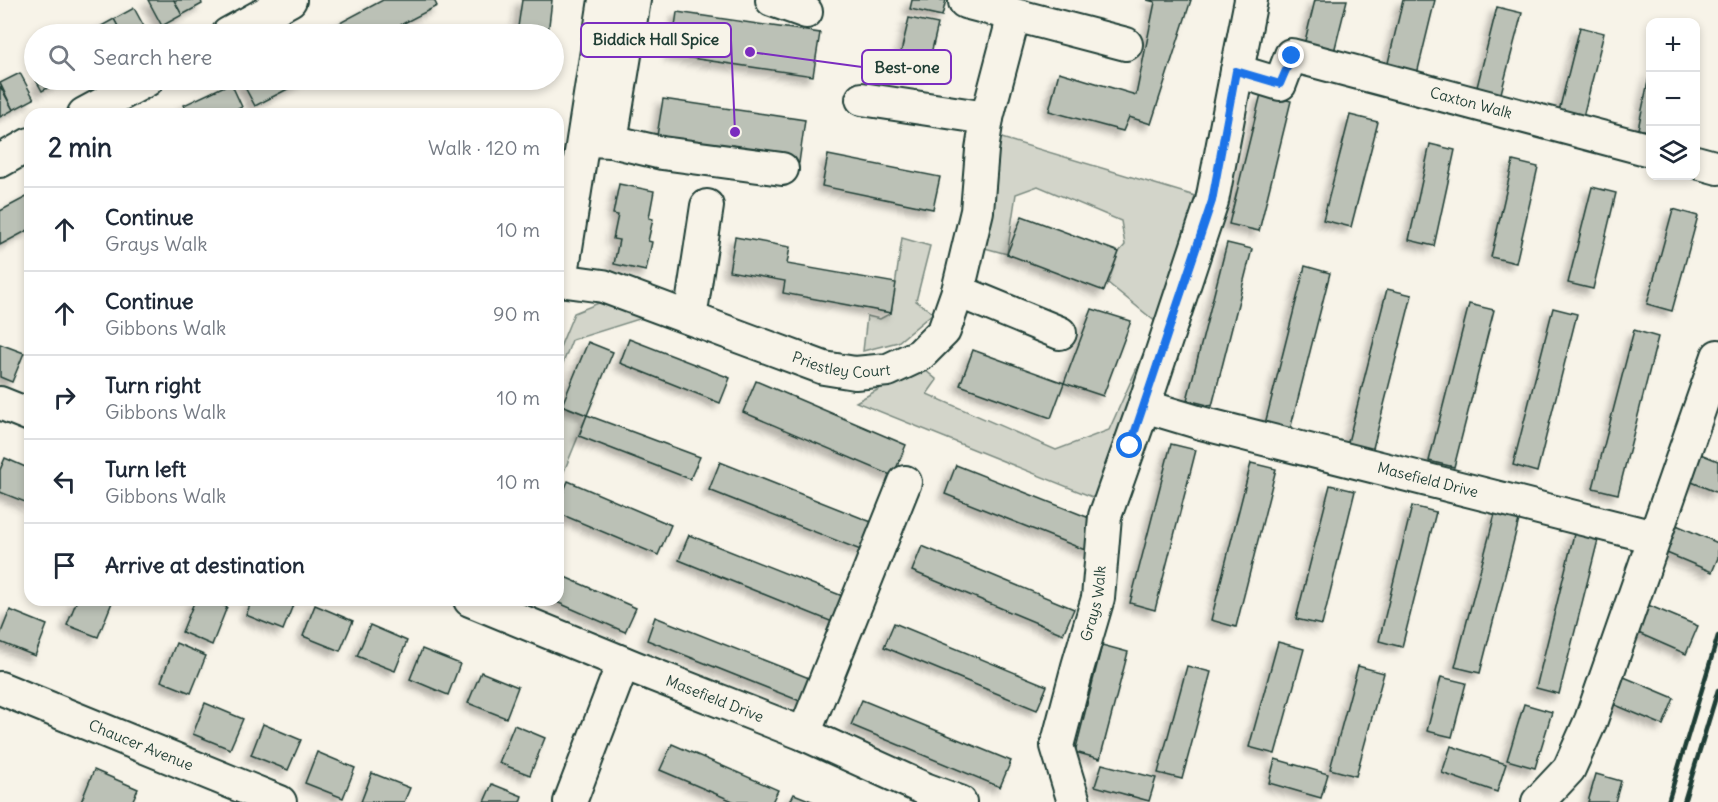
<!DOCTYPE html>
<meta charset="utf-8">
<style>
body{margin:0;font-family:Delius,sans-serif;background:#f6f6f7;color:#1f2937}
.controls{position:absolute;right:18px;top:18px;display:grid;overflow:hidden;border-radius:12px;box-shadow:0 3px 9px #0003}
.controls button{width:54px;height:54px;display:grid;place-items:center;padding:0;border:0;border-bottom:2px solid #e0e1e3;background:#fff;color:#1f2937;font:30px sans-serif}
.stop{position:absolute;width:18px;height:18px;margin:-14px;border:4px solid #1a73e8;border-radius:50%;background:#fff}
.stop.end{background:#1a73e8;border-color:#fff;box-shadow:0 2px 6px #0008}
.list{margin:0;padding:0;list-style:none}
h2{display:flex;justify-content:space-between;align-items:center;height:78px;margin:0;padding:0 24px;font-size:26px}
h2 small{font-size:20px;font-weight:400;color:#747a83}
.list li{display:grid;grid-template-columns:39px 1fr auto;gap:18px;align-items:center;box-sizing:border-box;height:84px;padding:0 24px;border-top:2px solid #e0e1e3}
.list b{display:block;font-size:22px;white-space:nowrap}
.list p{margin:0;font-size:20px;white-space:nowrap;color:#747a83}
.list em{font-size:20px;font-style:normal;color:#747a83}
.icon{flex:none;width:33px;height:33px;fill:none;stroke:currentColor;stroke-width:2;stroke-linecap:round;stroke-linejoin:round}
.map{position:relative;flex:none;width:1718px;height:802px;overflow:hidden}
.search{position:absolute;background:#fff;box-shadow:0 3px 9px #0003;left:24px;top:24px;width:540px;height:66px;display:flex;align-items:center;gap:15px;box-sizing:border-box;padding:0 21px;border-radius:33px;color:#747a83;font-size:22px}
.panel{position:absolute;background:#fff;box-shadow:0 3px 9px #0003;left:24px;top:108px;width:540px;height:498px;border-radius:18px}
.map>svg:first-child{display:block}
</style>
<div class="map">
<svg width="1718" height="802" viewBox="0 0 1718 802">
<defs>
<filter id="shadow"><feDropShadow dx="-5.5" dy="5.5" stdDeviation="3" flood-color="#0004"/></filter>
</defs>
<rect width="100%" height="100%" fill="#f7f3e8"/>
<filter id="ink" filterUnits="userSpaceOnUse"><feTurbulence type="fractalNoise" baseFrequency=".0167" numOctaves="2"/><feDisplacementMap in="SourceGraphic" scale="12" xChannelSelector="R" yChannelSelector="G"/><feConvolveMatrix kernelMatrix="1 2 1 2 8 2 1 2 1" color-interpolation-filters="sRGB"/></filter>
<g filter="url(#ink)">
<g fill="#d3d5ca" stroke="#79897f" stroke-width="1.5">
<polygon points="985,133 1212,201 1110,504 856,402 920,366 937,380 927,394 1056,450 1109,430 1157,323 1108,283 1119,252 1125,245 1121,221 1038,186 1016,194 1007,254 970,244"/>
<polygon points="902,238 930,246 916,301 933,313 898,342 863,351 867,316 880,319 891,313"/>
<polygon points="611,298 652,315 572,340 558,376 558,352 574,313"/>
<polygon points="558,404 587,415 558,486"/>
</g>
<g fill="#bbc1b6" stroke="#1f3d34" stroke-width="1.5" filter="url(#shadow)">
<polygon points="148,0 174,0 182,15 162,26"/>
<polygon points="174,0 201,0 202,4 182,15"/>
<polygon points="383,0 434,0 437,6 383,34 341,34 336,25"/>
<polygon points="522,0 552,0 548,34 517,34"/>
<polygon points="912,0 946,0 942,16 910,9"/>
<polygon points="1147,0 1191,0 1151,124 1129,117 1123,131 1049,111 1059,72 1136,95 1155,2"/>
<polygon points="1315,0 1347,0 1334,52 1304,45"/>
<polygon points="1403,0 1435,0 1417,74 1387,67"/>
<polygon points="1497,7 1522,13 1500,97 1476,91"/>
<polygon points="134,8 148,34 122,34 114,19"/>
<polygon points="677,12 820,33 813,76 671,55"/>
<polygon points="909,18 938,24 926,76 897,69"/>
<polygon points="114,19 122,34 96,34 94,30"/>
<polygon points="1580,27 1604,33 1583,117 1559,111"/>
<polygon points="1650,72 1650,132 1638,129"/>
<polygon points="20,73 34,99 13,110 0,83"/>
<polygon points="36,80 62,80 42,91"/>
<polygon points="241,80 305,80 255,106"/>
<polygon points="231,83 242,107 228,114 188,114 184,105"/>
<polygon points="0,86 13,110 0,117"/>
<polygon points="1261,94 1291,101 1259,231 1229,224"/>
<polygon points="663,99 805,120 799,163 656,142"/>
<polygon points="506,107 536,111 535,114 505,114"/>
<polygon points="1350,115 1378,122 1351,227 1323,220"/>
<polygon points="1430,144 1455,150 1434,246 1409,240"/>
<polygon points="828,155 940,177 933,209 822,186"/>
<polygon points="1513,161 1538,167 1516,263 1491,257"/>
<polygon points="619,184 654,191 649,218 653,219 648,241 652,242 646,271 614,264 619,240 613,239 618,215 613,214"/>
<polygon points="1592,187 1616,193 1593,289 1568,283"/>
<polygon points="30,195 30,229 0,245 0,211"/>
<polygon points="1673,209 1698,216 1672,311 1647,304"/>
<polygon points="1022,216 1119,252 1104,291 1007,254"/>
<polygon points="735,237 790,247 787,264 896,283 891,313 783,293 785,281 729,271"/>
<polygon points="1227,243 1252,249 1212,406 1187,400"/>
<polygon points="1305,266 1330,273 1290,430 1265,424"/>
<polygon points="1387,289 1412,295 1372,452 1347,446"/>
<polygon points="1469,304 1494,310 1454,467 1429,461"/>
<polygon points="1553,308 1577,314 1537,472 1513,465"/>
<polygon points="1092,309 1131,321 1103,396 1064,383"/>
<polygon points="1634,330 1658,337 1618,494 1593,488"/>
<polygon points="629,339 730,378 720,403 620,363"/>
<polygon points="588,342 613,352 587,415 562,405"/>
<polygon points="0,344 24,353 12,382 0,377"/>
<polygon points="973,350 1064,383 1051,418 960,385"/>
<polygon points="756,381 906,445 893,476 743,412"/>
<polygon points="587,415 700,457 690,479 579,436"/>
<polygon points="1171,444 1196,450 1155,610 1130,603"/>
<polygon points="1698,453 1718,461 1718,493 1687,480"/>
<polygon points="5,458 30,469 30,504 0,492 0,470"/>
<polygon points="720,462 874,523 863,551 709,490"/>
<polygon points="1251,463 1276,469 1236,627 1211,620"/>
<polygon points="956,465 1102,523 1090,552 945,494"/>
<polygon points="568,481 671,525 658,555 558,513 558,505"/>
<polygon points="1330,485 1355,491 1322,625 1296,619"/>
<polygon points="1412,506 1436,512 1402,647 1379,641"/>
<polygon points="1496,510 1520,516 1480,673 1455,667"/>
<polygon points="1674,524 1718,543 1718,558 1712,572 1662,551"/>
<polygon points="1575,530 1599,536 1559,694 1536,688"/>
<polygon points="689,535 845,597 835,623 679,560"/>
<polygon points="922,546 1074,609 1063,634 912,571"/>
<polygon points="558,574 636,608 625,632 552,600 558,600"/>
<polygon points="77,600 113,600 98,637 67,625"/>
<polygon points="195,600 210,600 227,607 212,645 182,632"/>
<polygon points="252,600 295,600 283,630 246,615"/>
<polygon points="315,605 353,621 340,651 303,636"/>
<polygon points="1648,605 1698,626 1686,654 1636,632"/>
<polygon points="10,610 47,625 35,656 0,642 0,635"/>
<polygon points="655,617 814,680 805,703 647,640"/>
<polygon points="894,623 1047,686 1037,710 884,647"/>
<polygon points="370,625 407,641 395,671 357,656"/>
<polygon points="1278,642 1304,649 1275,754 1249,747"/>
<polygon points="176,643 206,656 191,693 161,681"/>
<polygon points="1102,645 1128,652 1100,759 1075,752"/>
<polygon points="422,649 460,664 448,695 410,679"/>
<polygon points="1187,666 1211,672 1182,779 1158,773"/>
<polygon points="1358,666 1384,673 1356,776 1330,769"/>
<polygon points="481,672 518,687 506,718 468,703"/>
<polygon points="1441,677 1466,683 1452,737 1427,731"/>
<polygon points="1624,677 1674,698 1663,725 1613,704"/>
<polygon points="862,700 1011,761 1000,787 851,725"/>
<polygon points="205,703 243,719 230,749 193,734"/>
<polygon points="1524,704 1552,712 1535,768 1507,760"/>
<polygon points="263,724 301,740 288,770 251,755"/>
<polygon points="514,725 545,738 530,775 499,763"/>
<polygon points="672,744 778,790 772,802 735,802 660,770"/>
<polygon points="1451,746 1506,764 1497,792 1442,773"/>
<polygon points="317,752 355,768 343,798 305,783"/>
<polygon points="1275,759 1328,774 1321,798 1269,783"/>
<polygon points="1102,764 1156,778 1149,801 1095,786"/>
<polygon points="94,770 138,789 132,802 81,802"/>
<polygon points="372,773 410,788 404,802 361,802"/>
<polygon points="1596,774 1621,781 1615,802 1588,802"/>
<polygon points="492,784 522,796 520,802 484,802"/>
<polygon points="794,794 814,802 790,802"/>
</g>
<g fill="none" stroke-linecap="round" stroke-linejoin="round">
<g stroke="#1f3d34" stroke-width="36">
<g id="minor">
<polyline points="772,0 806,12"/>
<polyline points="965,2 1126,44"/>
<polyline points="228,34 290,0"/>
<polyline points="1237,71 1251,0"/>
<polyline points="862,99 987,118"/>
<polyline points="84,114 147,80"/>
<polyline points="590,140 611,141 634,0"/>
<polyline points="611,141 662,153 782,169"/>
<path id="s1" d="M1650,150l-359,-95 -11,29 -43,-13 -25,130 -68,205 57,17 453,114"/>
<polyline points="0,161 30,144"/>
<polyline points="1696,162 1718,168"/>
<path id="s2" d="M559,280l44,6 221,82 31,5 33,-3 32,-15 24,-24 14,-40 19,-80 5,-61 5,-32 27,-103"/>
<polyline points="558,281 563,267 605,0"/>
<polyline points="958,291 1060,333"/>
<polyline points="690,318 707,206"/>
<polyline points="0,403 30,415"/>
<path id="s3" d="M470,600l166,68 168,66 121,55 35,13"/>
<path id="s4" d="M0,688l280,114"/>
<polyline points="804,734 905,482"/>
<polyline points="570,802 623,663"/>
<path id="s5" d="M1074,802l-17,-56 21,-80 20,-68 7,-82 39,-110"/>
<polyline points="1538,802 1569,769 1591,720 1718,356"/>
</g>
</g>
<use href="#minor" stroke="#f7f3e8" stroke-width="32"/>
<g stroke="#1f3d34" stroke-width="4.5">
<polyline points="1668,802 1718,636"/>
<polyline points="1684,802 1718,690"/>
</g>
</g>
</g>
<g fill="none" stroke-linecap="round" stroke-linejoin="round" filter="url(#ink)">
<polyline stroke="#1a73e8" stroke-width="8" points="1130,446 1212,201 1236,71 1280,84 1292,56"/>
</g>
<g text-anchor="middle" stroke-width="4.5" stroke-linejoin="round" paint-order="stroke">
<g font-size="15" fill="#1f3d34" stroke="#f7f3e8">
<text transform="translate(1471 103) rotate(15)" y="5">Caxton Walk</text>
<text dy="5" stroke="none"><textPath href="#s2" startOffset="297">Priestley Court</textPath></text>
<text dy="5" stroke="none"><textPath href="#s1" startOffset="1089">Masefield Drive</textPath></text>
<text dy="5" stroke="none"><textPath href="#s5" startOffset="206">Grays Walk</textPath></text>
<text dy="5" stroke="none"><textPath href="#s3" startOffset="264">Masefield Drive</textPath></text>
<text dy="5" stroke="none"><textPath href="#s4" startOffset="152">Chaucer Avenue</textPath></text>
</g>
</g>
<path fill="none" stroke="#7b2cbf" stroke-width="2" d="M735 132L731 40M750 52L862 67"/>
<g fill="#7b2cbf" stroke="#f7f3e8" stroke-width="2">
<circle cx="735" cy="132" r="6"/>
<circle cx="750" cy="52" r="6"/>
</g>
<g fill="#f7f3e8" stroke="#7b2cbf" stroke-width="2">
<rect x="581" y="23" width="150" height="34" rx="6"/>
<rect x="862" y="50" width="89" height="34" rx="6"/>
</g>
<g font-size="16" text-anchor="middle" font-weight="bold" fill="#1f3d34">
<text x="656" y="45">Biddick Hall Spice</text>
<text x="907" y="73">Best-one</text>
</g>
</svg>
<div class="controls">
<button>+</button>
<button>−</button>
<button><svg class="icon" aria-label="layers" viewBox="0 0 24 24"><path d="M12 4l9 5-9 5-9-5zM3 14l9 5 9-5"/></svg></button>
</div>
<div class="stop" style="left:1130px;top:446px"></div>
<div class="stop end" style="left:1292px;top:56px"></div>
<div class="search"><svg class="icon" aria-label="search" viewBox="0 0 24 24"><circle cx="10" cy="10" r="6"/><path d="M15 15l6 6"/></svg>Search here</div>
<section class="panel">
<h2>2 min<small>Walk · 120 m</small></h2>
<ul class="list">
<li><svg class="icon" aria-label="ahead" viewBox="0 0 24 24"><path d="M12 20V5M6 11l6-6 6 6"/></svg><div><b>Continue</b><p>Grays Walk</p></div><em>10 m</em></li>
<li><svg class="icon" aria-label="ahead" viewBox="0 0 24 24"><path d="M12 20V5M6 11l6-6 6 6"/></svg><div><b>Continue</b><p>Gibbons Walk</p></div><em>90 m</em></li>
<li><svg class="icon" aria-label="right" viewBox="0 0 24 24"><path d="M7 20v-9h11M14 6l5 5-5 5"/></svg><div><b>Turn right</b><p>Gibbons Walk</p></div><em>10 m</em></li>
<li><svg class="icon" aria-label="left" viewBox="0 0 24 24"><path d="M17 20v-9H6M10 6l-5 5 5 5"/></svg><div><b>Turn left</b><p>Gibbons Walk</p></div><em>10 m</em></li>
<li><svg class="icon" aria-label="arrive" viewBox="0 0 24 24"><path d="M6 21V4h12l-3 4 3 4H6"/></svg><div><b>Arrive at destination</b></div></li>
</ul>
</section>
</div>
